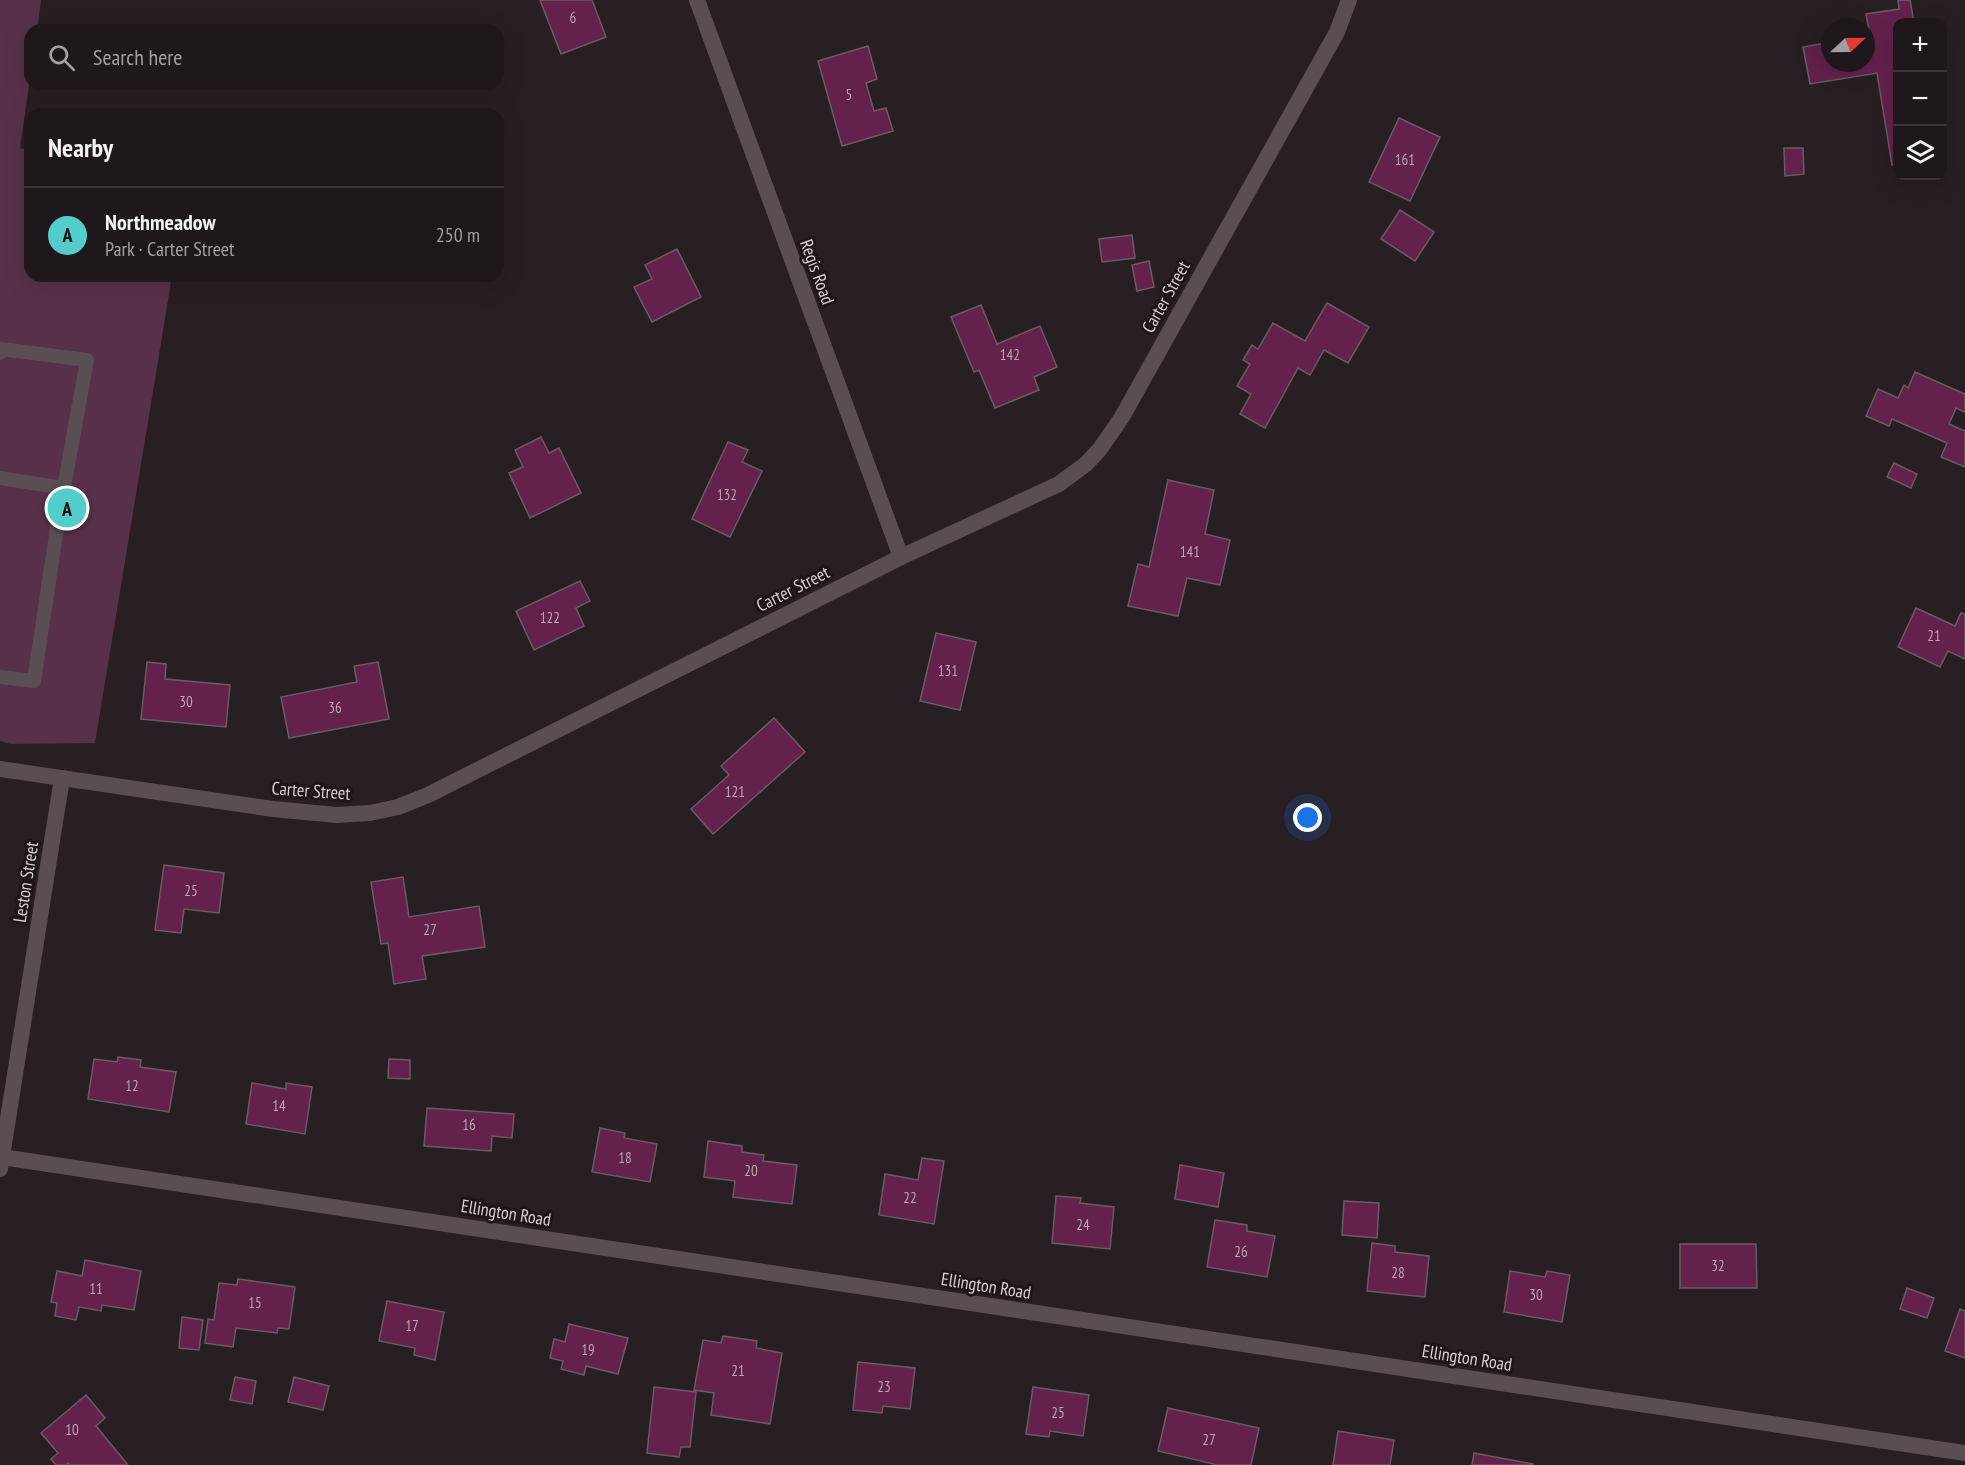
<!DOCTYPE html>
<meta charset="utf-8">
<style>
body{margin:0;font-family:"PT Sans Narrow",sans-serif;background:#2b2428;color:#f1f3f6}
.controls{position:absolute;right:18px;top:18px;display:grid;overflow:hidden;border-radius:12px;box-shadow:0 6px 24px #0002}
.controls button{width:54px;height:54px;display:grid;place-items:center;padding:0;border:0;border-bottom:2px solid #3c363a;background:#1e171b;color:#f1f3f6;font:30px sans-serif}
.compass{position:absolute;left:1821px;top:18px;width:54px;height:54px;border-radius:50%;background:#1e171b;box-shadow:0 6px 24px #0002;rotate:68deg}
.you{position:absolute;left:1308px;top:818px;width:21px;height:21px;margin:-15px;border:4px solid #fff;border-radius:50%;background:#1a73e8;box-shadow:0 0 0 9px #1a73e833}
.badge{display:grid;place-items:center;width:39px;height:39px;border-radius:50%;background:#52cdcc;color:#111;font-size:20px;font-weight:700}
.pin{position:absolute;translate:-50% -50%;border:3px solid #fff;box-shadow:0 2px 6px #0006}
.list{margin:0;padding:0;list-style:none}
h2{display:flex;justify-content:space-between;align-items:center;height:78px;margin:0;padding:0 24px;font-size:26px}
h2 small{font-size:20px;font-weight:400;color:#a19fa3}
.list li{display:grid;grid-template-columns:39px 1fr auto;gap:18px;align-items:center;box-sizing:border-box;height:96px;padding:0 24px;border-top:2px solid #3c363a}
.list b{display:block;font-size:22px;white-space:nowrap}
.list p{margin:0;font-size:20px;white-space:nowrap;color:#a19fa3}
.list em{font-size:20px;font-style:normal;color:#a19fa3}
.icon{flex:none;width:33px;height:33px;fill:none;stroke:currentColor;stroke-width:2;stroke-linecap:round;stroke-linejoin:round}
.map{position:relative;flex:none;width:1965px;height:1465px;overflow:hidden}
.search{position:absolute;background:#1e171b;box-shadow:0 6px 24px #0002;left:24px;top:24px;width:480px;height:66px;display:flex;align-items:center;gap:15px;box-sizing:border-box;padding:0 21px;border-radius:18px;color:#a19fa3;font-size:22px}
.panel{position:absolute;background:#1e171b;box-shadow:0 6px 24px #0002;left:24px;top:108px;width:480px;height:174px;border-radius:18px}
.map>svg:first-child{display:block}
</style>
<div class="map">
<svg width="1965" height="1465" viewBox="0 0 1965 1465">
<rect width="100%" height="100%" fill="#281f24"/>
<polygon fill="#583148" points="0,0 41,0 37,30 30,30 30,78 20,148 30,150 30,276 172,276 95,743 11,744 0,741"/>
<g fill="#63214b" stroke="#675c62" stroke-width="1.5">
<polygon points="540,0 592,0 606,37 561,54"/>
<polygon points="1898,0 1910,0 1914,22 1898,22 1898,164 1892,165 1877,73 1810,84 1803,47 1826,43 1825,37 1830,36 1830,63 1866,63 1866,30 1869,30 1866,14 1899,9"/>
<polygon points="868,46 877,79 866,83 874,111 886,108 893,131 842,146 818,61"/>
<polygon points="1399,118 1440,137 1410,201 1369,182"/>
<polygon points="1784,148 1803,148 1804,174 1785,176"/>
<polygon points="1400,210 1434,232 1415,261 1381,239"/>
<polygon points="1132,235 1135,258 1102,262 1099,239"/>
<polygon points="677,249 701,297 652,322 634,287 652,279 645,265"/>
<polygon points="1149,261 1154,287 1137,291 1132,265"/>
<polygon points="1327,303 1369,327 1348,363 1324,350 1310,375 1298,368 1265,428 1240,414 1251,394 1237,386 1250,364 1243,360 1252,345 1258,349 1273,323 1305,341"/>
<polygon points="981,305 997,344 1040,326 1057,367 1034,377 1039,390 995,408 979,370 974,372 951,317"/>
<polygon points="1915,372 1965,394 1965,412 1956,408 1949,424 1965,431 1965,467 1941,457 1947,443 1892,419 1889,426 1866,416 1878,389 1898,398 1904,385 1908,388"/>
<polygon points="541,437 549,453 559,448 581,493 530,518 509,473 523,467 515,450"/>
<polygon points="728,442 748,450 742,462 762,471 730,537 692,519"/>
<polygon points="1894,463 1917,474 1911,488 1887,477"/>
<polygon points="1168,480 1214,490 1205,534 1230,540 1220,585 1187,578 1178,616 1128,606 1138,564 1149,567"/>
<polygon points="580,581 590,601 576,608 584,626 534,650 516,611"/>
<polygon points="1916,608 1955,626 1961,613 1965,614 1965,659 1948,651 1940,667 1898,647"/>
<polygon points="936,633 976,642 960,710 920,701"/>
<polygon points="147,662 166,664 165,679 230,685 226,727 141,719"/>
<polygon points="378,662 389,719 289,738 281,697 357,682 354,666"/>
<polygon points="774,718 805,752 713,834 691,809 729,775 721,766"/>
<polygon points="164,865 224,873 219,913 184,909 181,933 155,930"/>
<polygon points="403,877 409,917 479,906 485,947 422,956 426,979 394,984 388,943 381,944 371,882"/>
<polygon points="118,1057 141,1060 140,1067 176,1072 169,1112 88,1099 94,1059 117,1062"/>
<polygon points="389,1059 410,1060 410,1079 388,1078"/>
<polygon points="252,1083 286,1089 286,1083 312,1087 305,1134 246,1124"/>
<polygon points="427,1108 514,1114 512,1138 492,1136 491,1151 424,1146"/>
<polygon points="600,1128 625,1133 624,1138 657,1144 650,1182 592,1172"/>
<polygon points="708,1141 742,1146 742,1152 764,1155 763,1161 797,1165 792,1204 733,1197 735,1181 704,1177"/>
<polygon points="922,1158 944,1161 934,1224 879,1215 885,1174 918,1180"/>
<polygon points="1180,1165 1224,1173 1218,1207 1175,1199"/>
<polygon points="1056,1196 1081,1198 1080,1203 1114,1207 1110,1249 1052,1243"/>
<polygon points="1344,1201 1379,1203 1377,1238 1342,1235"/>
<polygon points="1215,1220 1247,1225 1247,1231 1275,1236 1267,1277 1207,1267"/>
<polygon points="1372,1243 1395,1246 1395,1252 1429,1256 1425,1297 1367,1291"/>
<polygon points="1680,1244 1756,1244 1757,1288 1680,1288"/>
<polygon points="85,1260 141,1271 134,1310 102,1305 101,1311 79,1307 76,1320 55,1316 57,1303 51,1302 57,1271 82,1276"/>
<polygon points="1510,1271 1545,1277 1547,1271 1570,1275 1562,1322 1504,1312"/>
<polygon points="238,1279 295,1287 289,1329 278,1328 277,1333 236,1328 233,1347 205,1343 208,1319 214,1320 219,1283 237,1285"/>
<polygon points="1907,1288 1934,1298 1927,1318 1900,1309"/>
<polygon points="387,1301 444,1312 435,1360 414,1355 415,1348 379,1341"/>
<polygon points="1960,1309 1965,1311 1965,1358 1945,1351"/>
<polygon points="182,1317 203,1320 199,1350 179,1348"/>
<polygon points="569,1324 628,1338 618,1374 586,1366 584,1375 561,1369 563,1361 550,1358 554,1339 565,1342"/>
<polygon points="723,1336 757,1341 756,1348 782,1353 770,1424 711,1415 714,1393 694,1390 703,1340 721,1343"/>
<polygon points="858,1362 915,1368 910,1409 883,1406 882,1413 853,1410"/>
<polygon points="235,1377 256,1381 252,1404 230,1400"/>
<polygon points="294,1377 329,1386 323,1410 288,1402"/>
<polygon points="654,1387 696,1392 690,1447 681,1447 679,1457 647,1453"/>
<polygon points="1033,1387 1089,1395 1083,1436 1050,1431 1049,1437 1026,1434"/>
<polygon points="86,1395 105,1418 96,1426 128,1465 70,1465 68,1463 66,1465 56,1465 51,1459 58,1453 41,1433"/>
<polygon points="1168,1408 1259,1428 1251,1465 1214,1465 1214,1464 1158,1451"/>
<polygon points="1338,1431 1394,1440 1390,1465 1333,1465"/>
<polygon points="1474,1453 1533,1464 1533,1465 1472,1465"/>
</g>
<g fill="none" stroke-linecap="round" stroke-linejoin="round">
<g stroke="#584e54" stroke-width="14">
<polyline points="0,353 1,349 87,360 63,493"/>
<polyline points="0,478 63,488 34,681 0,677"/>
</g>
<g stroke="#584e54" stroke-width="16">
<polyline points="697,0 901,557"/>
<polyline points="0,769 273,809 337,815 370,813 398,807 428,795 901,557 1059,484 1086,464 1100,449 1122,417 1337,32 1349,0"/>
<polyline points="2,1157 1965,1453"/>
<polyline points="0,1169 62,778"/>
</g>
</g>
<g text-anchor="middle" stroke-width="6" stroke-linejoin="round" paint-order="stroke">
<g font-size="15" fill="#baa5b2">
<text x="573" y="23">6</text>
<text x="849" y="100">5</text>
<text x="1405" y="165">161</text>
<text x="1010" y="360">142</text>
<text x="727" y="500">132</text>
<text x="1190" y="557">141</text>
<text x="550" y="623">122</text>
<text x="1934" y="641">21</text>
<text x="948" y="676">131</text>
<text x="186" y="707">30</text>
<text x="335" y="713">36</text>
<text x="735" y="797">121</text>
<text x="191" y="896">25</text>
<text x="430" y="935">27</text>
<text x="132" y="1091">12</text>
<text x="279" y="1111">14</text>
<text x="469" y="1130">16</text>
<text x="625" y="1163">18</text>
<text x="751" y="1176">20</text>
<text x="910" y="1203">22</text>
<text x="1083" y="1230">24</text>
<text x="1241" y="1257">26</text>
<text x="1718" y="1271">32</text>
<text x="1398" y="1278">28</text>
<text x="96" y="1294">11</text>
<text x="1536" y="1300">30</text>
<text x="255" y="1308">15</text>
<text x="412" y="1331">17</text>
<text x="588" y="1355">19</text>
<text x="738" y="1376">21</text>
<text x="884" y="1392">23</text>
<text x="1058" y="1418">25</text>
<text x="72" y="1435">10</text>
<text x="1209" y="1445">27</text>
</g>
<g font-size="18" fill="#d7d1d4" stroke="#1e161a">
<text transform="translate(817 272) rotate(70)" y="6">Regis Road</text>
<text transform="translate(1166 297) rotate(-61)" y="6">Carter Street</text>
<text transform="translate(793 589) rotate(-27)" y="6">Carter Street</text>
<text transform="translate(311 791) rotate(4)" y="6">Carter Street</text>
<text transform="translate(26 882) rotate(-81)" y="6">Leston Street</text>
<text transform="translate(506 1213) rotate(9)" y="6">Ellington Road</text>
<text transform="translate(986 1286) rotate(9)" y="6">Ellington Road</text>
<text transform="translate(1467 1358) rotate(9)" y="6">Ellington Road</text>
</g>
</g>
</svg>
<div class="controls">
<button>+</button>
<button>−</button>
<button><svg class="icon" aria-label="layers" viewBox="0 0 24 24"><path d="M12 4l9 5-9 5-9-5zM3 14l9 5 9-5"/></svg></button>
</div>
<svg class="compass" viewBox="-18 -18 36 36"><path d="M0-13l5 13h-10z" fill="#e53935"/><path d="M0 13l5-13h-10z" fill="#a19fa3"/></svg>
<div class="you"></div>
<div class="pin badge" style="left:67px;top:508px">A</div>
<div class="search"><svg class="icon" aria-label="search" viewBox="0 0 24 24"><circle cx="10" cy="10" r="6"/><path d="M15 15l6 6"/></svg>Search here</div>
<section class="panel">
<h2>Nearby<small></small></h2>
<ul class="list">
<li><span class="badge">A</span><div><b>Northmeadow</b><p>Park · Carter Street</p></div><em>250 m</em></li>
</ul>
</section>
</div>
